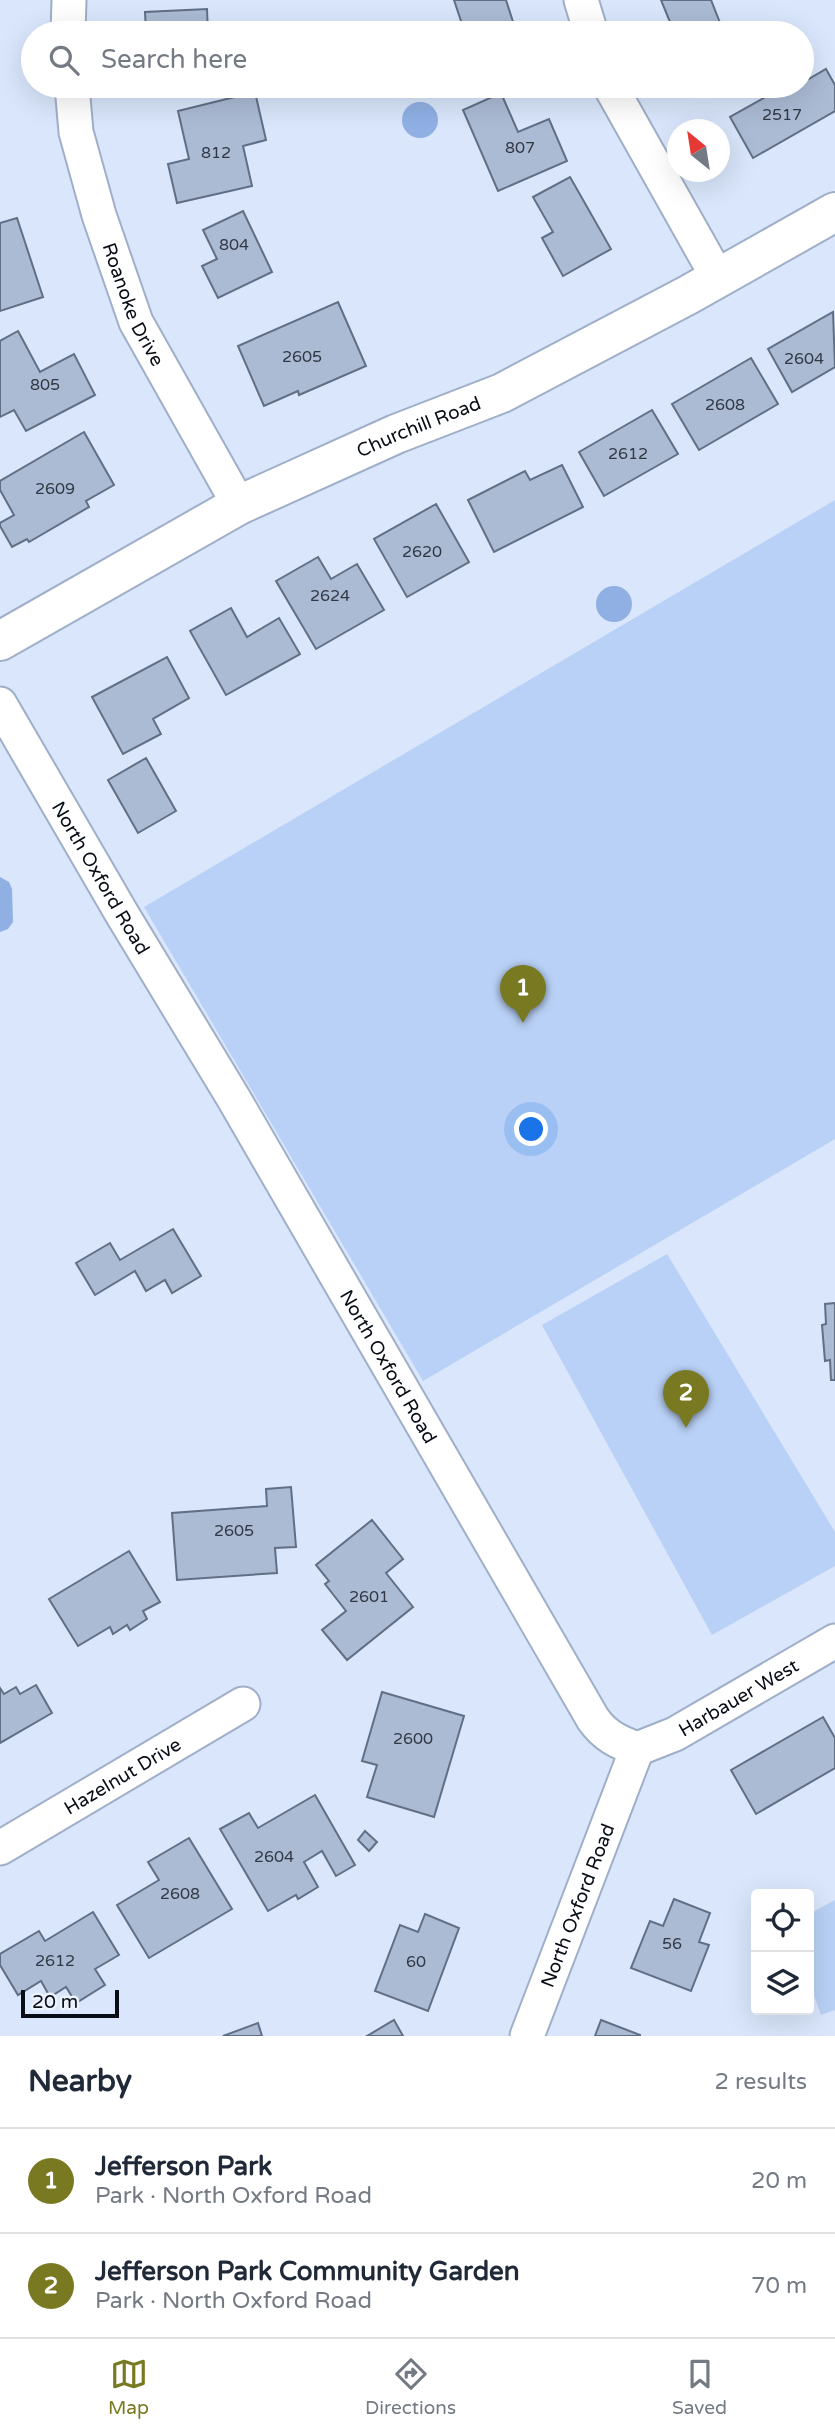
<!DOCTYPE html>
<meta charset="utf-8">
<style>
body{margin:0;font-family:"Varela Round",sans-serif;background:#f2f2f3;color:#1f2937}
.controls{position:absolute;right:21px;bottom:21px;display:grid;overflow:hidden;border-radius:7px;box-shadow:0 7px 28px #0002}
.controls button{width:63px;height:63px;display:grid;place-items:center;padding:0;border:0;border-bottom:2px solid #e0e1e3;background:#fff;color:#1f2937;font:35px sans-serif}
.compass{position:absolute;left:667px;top:119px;width:63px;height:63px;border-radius:50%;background:#fff;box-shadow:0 7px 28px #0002;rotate:330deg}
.scale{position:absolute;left:21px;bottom:18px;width:98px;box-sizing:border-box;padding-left:7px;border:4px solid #080d15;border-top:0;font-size:19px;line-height:24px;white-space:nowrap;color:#080d15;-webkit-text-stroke:5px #ecf3fe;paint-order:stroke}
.you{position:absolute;left:532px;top:1130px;width:24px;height:24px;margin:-18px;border:5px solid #fff;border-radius:50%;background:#1a73e8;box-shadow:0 0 0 10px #1a73e833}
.badge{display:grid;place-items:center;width:46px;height:46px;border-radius:50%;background:#787920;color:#fff;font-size:23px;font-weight:700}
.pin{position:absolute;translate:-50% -58px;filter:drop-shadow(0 2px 4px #0008)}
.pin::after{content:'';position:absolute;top:37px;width:24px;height:21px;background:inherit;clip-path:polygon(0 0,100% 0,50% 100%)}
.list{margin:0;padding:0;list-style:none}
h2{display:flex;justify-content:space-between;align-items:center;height:91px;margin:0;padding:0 28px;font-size:30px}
h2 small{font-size:23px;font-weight:400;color:#747a83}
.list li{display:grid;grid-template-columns:46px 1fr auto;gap:21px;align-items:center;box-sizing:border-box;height:105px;padding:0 28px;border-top:2px solid #e0e1e3}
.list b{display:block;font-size:26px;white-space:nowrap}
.list p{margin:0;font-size:23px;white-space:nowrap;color:#747a83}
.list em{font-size:23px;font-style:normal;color:#747a83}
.icon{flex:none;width:38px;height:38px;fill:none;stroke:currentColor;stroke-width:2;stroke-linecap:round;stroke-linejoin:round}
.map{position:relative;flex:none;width:835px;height:2036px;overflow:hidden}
.search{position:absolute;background:#fff;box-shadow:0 7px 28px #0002;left:21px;right:21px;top:21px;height:77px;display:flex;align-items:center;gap:18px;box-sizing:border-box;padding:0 24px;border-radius:38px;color:#747a83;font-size:26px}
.sheet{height:301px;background:#fff}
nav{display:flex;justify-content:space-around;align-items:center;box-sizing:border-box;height:98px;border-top:2px solid #e0e1e3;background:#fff;font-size:19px;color:#747a83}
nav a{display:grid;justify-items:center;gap:4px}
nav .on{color:#787920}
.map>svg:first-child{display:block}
</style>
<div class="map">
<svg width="835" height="2036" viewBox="0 0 835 2036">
<rect width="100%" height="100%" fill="#d9e6fb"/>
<g fill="#b9d1f6">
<polygon points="835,500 835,1139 423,1381 144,907"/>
<polygon points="667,1254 835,1532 835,1566 712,1635 542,1325"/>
<polygon points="835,1900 835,2010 821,2015 809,1981 809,1914"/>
</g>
<g fill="#90b0e4">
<circle cx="420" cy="120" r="18"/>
<circle cx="614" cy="604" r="18"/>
<polygon points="0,877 9,882 12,889 13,922 8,929 0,932"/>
</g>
<g fill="#abbbd4" stroke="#616f86" stroke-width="2">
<polygon points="454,0 506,0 516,31 509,33 465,33"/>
<polygon points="661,0 711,0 724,33 668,33 664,24 670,22"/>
<polygon points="207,9 208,33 146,33 145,12"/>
<polygon points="826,69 835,85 835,111 753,158 730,117 785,86 802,86 802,83"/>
<polygon points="168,86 211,86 211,95 169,97"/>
<polygon points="255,92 266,140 243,146 252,186 177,203 168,164 189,159 178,111"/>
<polygon points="501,93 518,132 549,119 567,161 498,191 463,110"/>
<polygon points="570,177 611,249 563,276 542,238 553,232 533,197"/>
<polygon points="243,211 272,272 218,298 202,266 217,259 203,230"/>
<polygon points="17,218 43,297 0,311 0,223"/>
<polygon points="338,302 366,366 299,395 298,391 264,406 238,346"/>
<polygon points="833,312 835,367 792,392 768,349"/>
<polygon points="18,331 40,372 74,354 95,395 26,431 14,410 0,417 0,341"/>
<polygon points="751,358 778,404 699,450 672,404"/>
<polygon points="652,410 678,454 604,496 579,452"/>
<polygon points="84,432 114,485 86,501 89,507 29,542 27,539 12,547 0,526 0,523 14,515 0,490 0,481"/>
<polygon points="562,465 583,507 494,552 468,500 525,471 530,480"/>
<polygon points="436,504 469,562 407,597 374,539"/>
<polygon points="318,557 331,579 357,564 384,610 316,649 276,581"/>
<polygon points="231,608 247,637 279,618 300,654 226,695 190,631"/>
<polygon points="167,657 189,698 153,719 161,734 123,754 92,697"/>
<polygon points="146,758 176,811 138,833 108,780"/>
<polygon points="173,1229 201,1276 172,1293 165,1280 146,1291 135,1271 95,1295 76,1263 110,1243 120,1260"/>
<polygon points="835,1303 835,1380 831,1380 830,1360 825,1361 822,1325 826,1324 825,1304"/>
<polygon points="291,1487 296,1547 275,1548 277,1573 177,1580 172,1513 267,1506 266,1489"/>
<polygon points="372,1520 403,1559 386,1573 413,1607 347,1660 322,1630 346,1611 325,1584 329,1581 316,1565"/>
<polygon points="129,1551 160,1602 143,1611 147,1619 130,1630 127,1625 113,1634 110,1627 78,1646 49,1599"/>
<polygon points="36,1685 52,1713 0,1743 0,1688 4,1694 16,1687 20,1694"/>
<polygon points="382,1692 464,1716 434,1817 367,1797 377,1765 362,1761"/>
<polygon points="823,1717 835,1738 835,1768 756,1814 731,1770"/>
<polygon points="315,1795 355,1865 336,1876 322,1851 304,1862 318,1887 298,1899 296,1895 268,1911 220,1829 249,1813 258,1828"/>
<polygon points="365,1831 377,1842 369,1851 358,1840"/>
<polygon points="189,1838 232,1909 149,1958 117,1905 159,1880 148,1862"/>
<polygon points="674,1899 710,1913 699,1942 709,1945 691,1991 631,1968 650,1921 663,1926"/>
<polygon points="93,1912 119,1955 95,1969 105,1985 76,2003 66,1987 50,1997 41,1981 18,1995 0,1965 0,1954 39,1931 45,1941"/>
<polygon points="425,1914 459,1928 428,2011 375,1991 400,1925 418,1932"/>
<polygon points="394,2020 403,2036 367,2036"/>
<polygon points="601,2020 640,2035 640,2036 595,2036"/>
<polygon points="258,2023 262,2036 223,2036"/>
</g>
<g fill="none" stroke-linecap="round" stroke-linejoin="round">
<g stroke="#9fafc8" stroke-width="37">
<g id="street">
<polyline points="581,0 591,33"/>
<polyline points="68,33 69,0"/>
<path id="s1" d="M72,86l4,46 23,83 37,107 103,183"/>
<polyline points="610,86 718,278"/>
<path id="s2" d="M0,704l122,210 112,185 359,620c12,17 25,23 44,30"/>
<path id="s3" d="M637,1749l38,-15 160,-93"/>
<path id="s4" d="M0,1848l243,-144"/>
<path id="s5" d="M527,2036l110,-287"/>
</g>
</g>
<g stroke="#9fafc8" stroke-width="42">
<g id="secondary">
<path id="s6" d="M0,641l239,-136 157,-71 106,-41 186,-98 147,-83"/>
</g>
</g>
<use href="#street" stroke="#fff" stroke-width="33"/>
<use href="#secondary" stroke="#fff" stroke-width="38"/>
</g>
<g text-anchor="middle" stroke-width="5" stroke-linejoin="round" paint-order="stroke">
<g font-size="16" fill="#313845">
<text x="782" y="120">2517</text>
<text x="520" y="153">807</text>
<text x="216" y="158">812</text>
<text x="234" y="250">804</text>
<text x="302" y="362">2605</text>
<text x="804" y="364">2604</text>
<text x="45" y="390">805</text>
<text x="725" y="410">2608</text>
<text x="628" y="459">2612</text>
<text x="55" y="494">2609</text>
<text x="422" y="557">2620</text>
<text x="330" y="601">2624</text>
<text x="234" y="1536">2605</text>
<text x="369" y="1602">2601</text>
<text x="413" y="1744">2600</text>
<text x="274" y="1862">2604</text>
<text x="180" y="1899">2608</text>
<text x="672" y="1949">56</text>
<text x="55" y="1966">2612</text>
<text x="416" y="1967">60</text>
</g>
<g font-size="19" fill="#080d15" stroke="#ecf3fe">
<text dy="7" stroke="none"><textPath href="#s1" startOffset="228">Roanoke Drive</textPath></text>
<text dy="7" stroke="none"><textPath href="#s6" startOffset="471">Churchill Road</textPath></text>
<text dy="7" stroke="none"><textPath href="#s2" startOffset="201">North Oxford Road</textPath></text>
<text dy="7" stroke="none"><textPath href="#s2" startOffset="768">North Oxford Road</textPath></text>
<text dy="7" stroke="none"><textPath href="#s3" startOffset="114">Harbauer West</textPath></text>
<text dy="7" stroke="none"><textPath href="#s4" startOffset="142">Hazelnut Drive</textPath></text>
<text dy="7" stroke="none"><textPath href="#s5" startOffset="140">North Oxford Road</textPath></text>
</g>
</g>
</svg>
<div class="controls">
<button><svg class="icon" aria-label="locate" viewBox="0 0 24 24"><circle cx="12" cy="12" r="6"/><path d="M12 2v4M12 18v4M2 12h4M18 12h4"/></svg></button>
<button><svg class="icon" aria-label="layers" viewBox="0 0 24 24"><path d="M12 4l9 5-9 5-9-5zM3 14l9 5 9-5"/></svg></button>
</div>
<svg class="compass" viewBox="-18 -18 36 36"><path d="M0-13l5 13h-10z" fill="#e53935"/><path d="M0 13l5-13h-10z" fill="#747a83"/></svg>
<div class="scale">20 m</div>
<div class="you"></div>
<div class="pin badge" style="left:523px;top:1023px">1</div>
<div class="pin badge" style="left:686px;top:1428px">2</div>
<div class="search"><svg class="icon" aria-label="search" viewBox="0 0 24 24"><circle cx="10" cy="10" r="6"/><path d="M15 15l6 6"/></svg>Search here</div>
</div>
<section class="sheet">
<h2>Nearby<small>2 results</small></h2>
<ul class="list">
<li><span class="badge">1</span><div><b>Jefferson Park</b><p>Park · North Oxford Road</p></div><em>20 m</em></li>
<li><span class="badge">2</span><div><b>Jefferson Park Community Garden</b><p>Park · North Oxford Road</p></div><em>70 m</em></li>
</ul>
</section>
<nav>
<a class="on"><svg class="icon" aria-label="map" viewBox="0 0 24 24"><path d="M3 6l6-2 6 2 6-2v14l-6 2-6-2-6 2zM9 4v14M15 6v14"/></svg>Map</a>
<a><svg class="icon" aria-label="directions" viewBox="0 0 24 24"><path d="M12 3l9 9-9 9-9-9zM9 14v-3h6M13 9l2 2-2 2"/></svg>Directions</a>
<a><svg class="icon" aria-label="saved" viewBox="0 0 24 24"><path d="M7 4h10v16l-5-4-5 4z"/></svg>Saved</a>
</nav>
